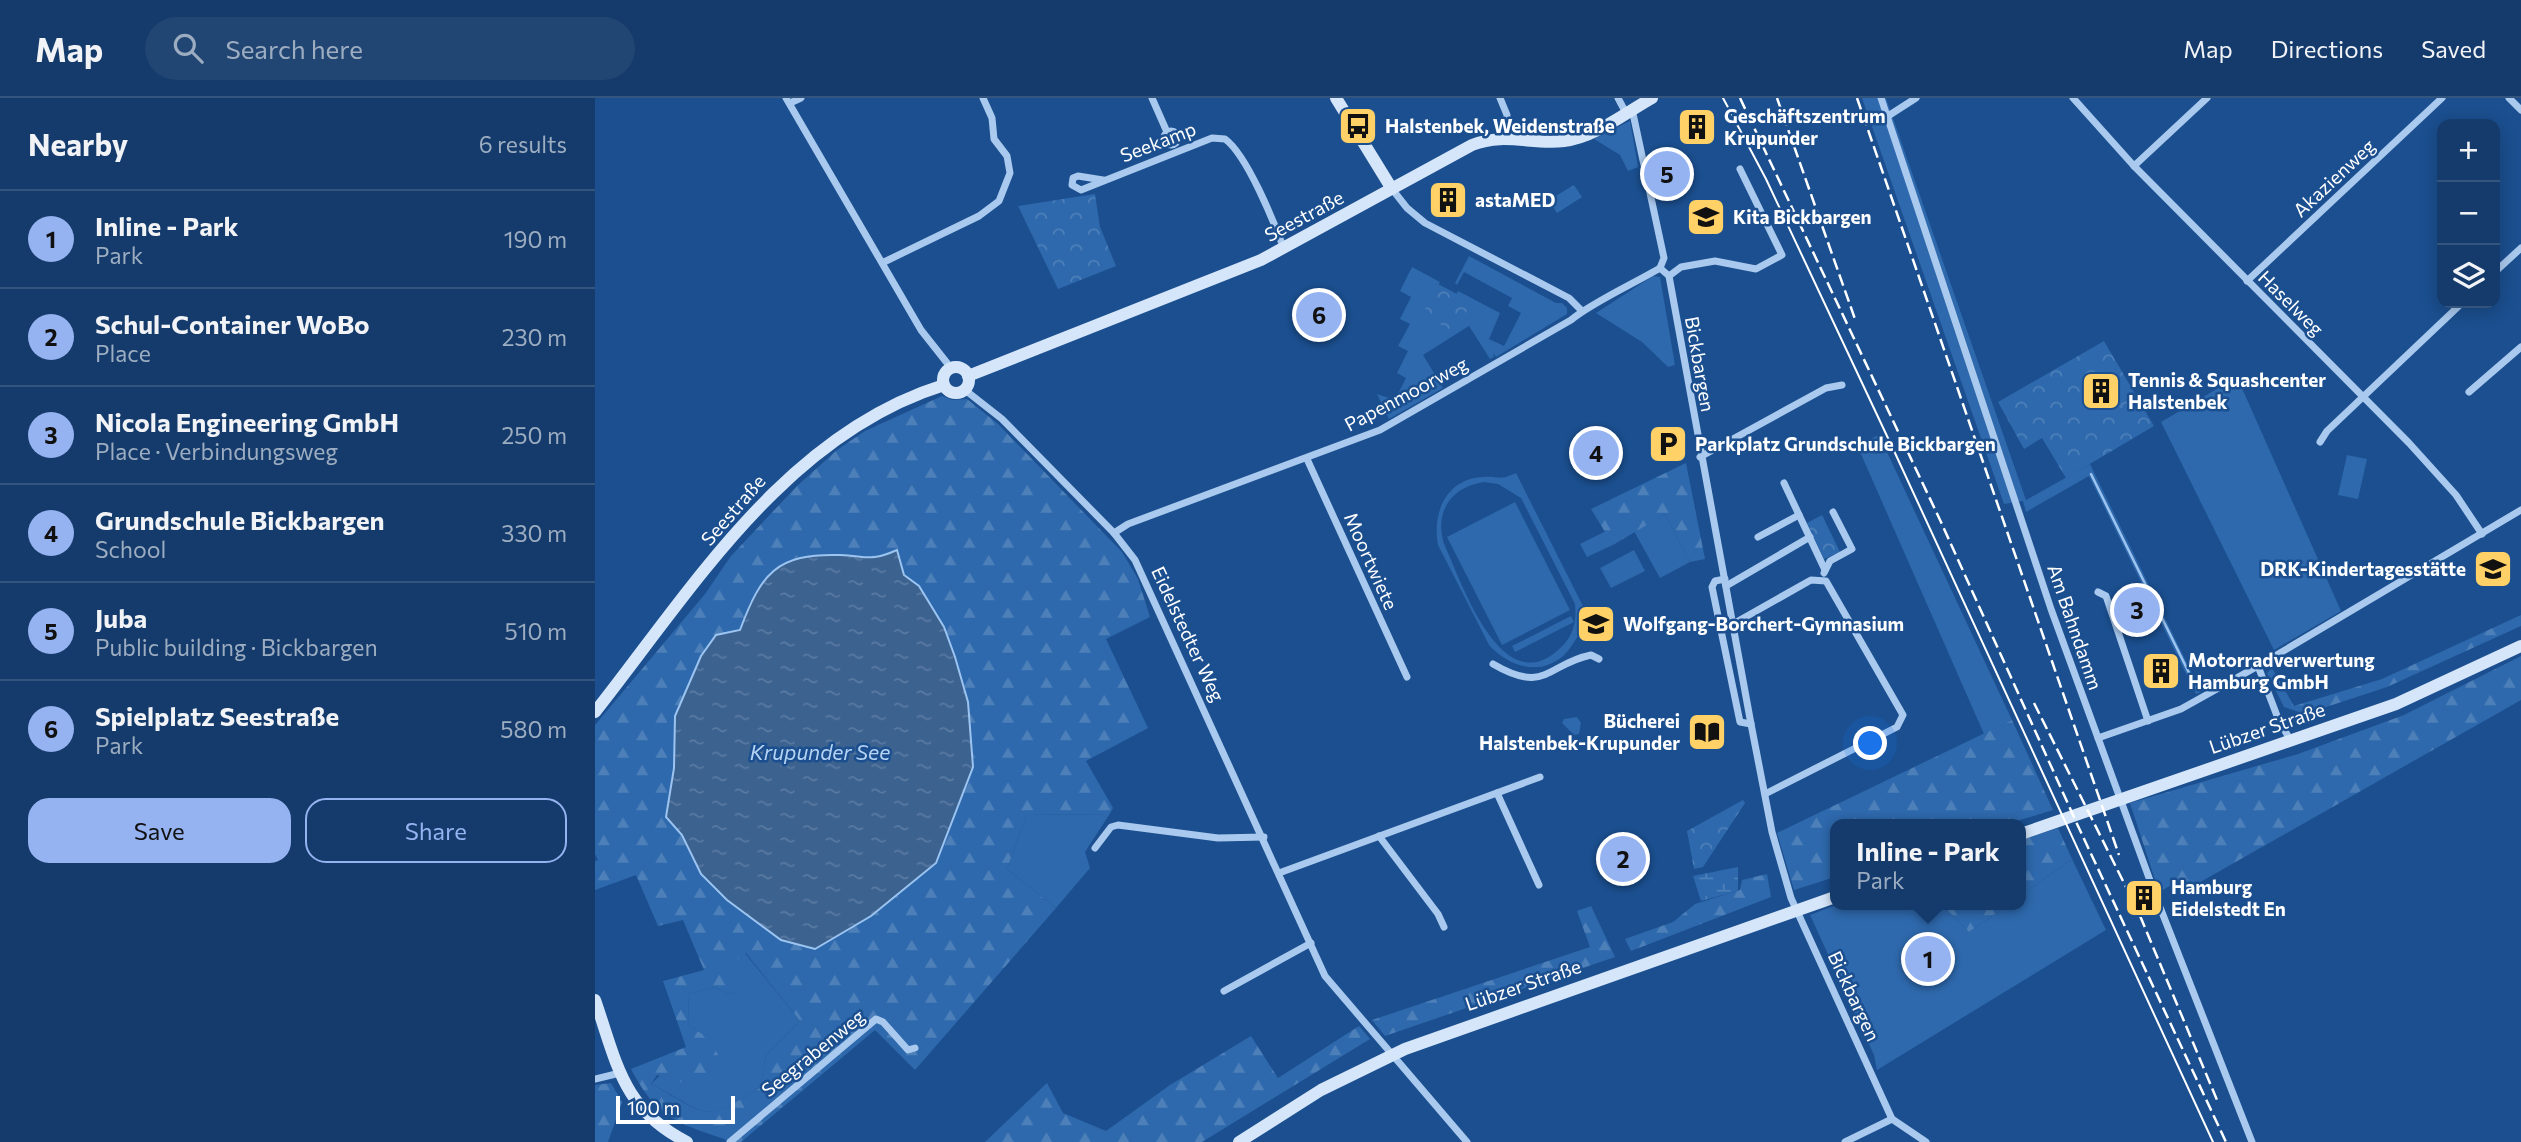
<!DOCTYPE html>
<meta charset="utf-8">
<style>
body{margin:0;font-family:Commissioner,sans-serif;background:#214673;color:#f1f3f6}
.controls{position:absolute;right:21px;top:21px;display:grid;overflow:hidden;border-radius:14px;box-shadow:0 4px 18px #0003}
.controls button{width:63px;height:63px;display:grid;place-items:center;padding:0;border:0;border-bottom:2px solid #33557e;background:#143b6b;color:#f1f3f6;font:35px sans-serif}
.scale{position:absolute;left:21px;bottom:18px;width:119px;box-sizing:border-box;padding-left:7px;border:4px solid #fff;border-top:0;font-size:19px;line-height:24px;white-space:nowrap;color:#fff;-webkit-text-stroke:5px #1b4f8f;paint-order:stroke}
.you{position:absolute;left:1276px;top:646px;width:24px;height:24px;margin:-18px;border:5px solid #fff;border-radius:50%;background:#1a73e8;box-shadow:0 0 0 10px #1a73e833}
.badge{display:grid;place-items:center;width:46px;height:46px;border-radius:50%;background:#95b2f1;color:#111;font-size:23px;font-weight:700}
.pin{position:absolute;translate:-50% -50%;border:4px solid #fff;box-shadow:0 2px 7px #0006}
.popup{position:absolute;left:1235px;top:721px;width:196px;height:91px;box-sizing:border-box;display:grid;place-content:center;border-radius:14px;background:#143b6b;filter:drop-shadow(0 2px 5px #0005);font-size:23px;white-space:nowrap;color:#9dadc1}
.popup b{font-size:26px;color:#f1f3f6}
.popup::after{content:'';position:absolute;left:50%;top:100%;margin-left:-14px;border:14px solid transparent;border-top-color:#143b6b}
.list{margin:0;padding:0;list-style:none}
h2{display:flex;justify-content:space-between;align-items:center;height:91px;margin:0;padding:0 28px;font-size:30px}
h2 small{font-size:23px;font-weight:400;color:#9dadc1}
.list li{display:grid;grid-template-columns:46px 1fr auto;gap:21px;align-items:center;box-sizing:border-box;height:98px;padding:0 28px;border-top:2px solid #33557e}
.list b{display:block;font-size:26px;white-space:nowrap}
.list p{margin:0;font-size:23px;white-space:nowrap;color:#9dadc1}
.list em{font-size:23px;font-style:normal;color:#9dadc1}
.actions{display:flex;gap:14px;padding:21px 28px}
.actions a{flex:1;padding:16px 0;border:2px solid #95b2f1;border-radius:21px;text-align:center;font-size:24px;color:#95b2f1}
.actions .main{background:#95b2f1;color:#111}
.icon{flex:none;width:38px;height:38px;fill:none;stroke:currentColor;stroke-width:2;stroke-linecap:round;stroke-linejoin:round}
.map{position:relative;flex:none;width:1926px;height:1044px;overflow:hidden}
header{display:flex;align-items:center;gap:42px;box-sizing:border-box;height:98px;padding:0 35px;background:#143b6b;border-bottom:2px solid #33557e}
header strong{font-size:33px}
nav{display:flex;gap:38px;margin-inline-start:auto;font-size:24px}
.search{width:490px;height:63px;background:#214673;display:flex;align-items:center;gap:18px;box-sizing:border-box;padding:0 24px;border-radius:38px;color:#9dadc1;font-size:26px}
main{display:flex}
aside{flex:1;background:#143b6b}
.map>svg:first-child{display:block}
</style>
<header>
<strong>Map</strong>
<div class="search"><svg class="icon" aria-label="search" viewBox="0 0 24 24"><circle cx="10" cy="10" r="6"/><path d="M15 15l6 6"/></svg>Search here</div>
<nav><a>Map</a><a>Directions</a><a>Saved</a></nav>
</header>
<main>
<aside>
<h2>Nearby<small>6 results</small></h2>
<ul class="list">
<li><span class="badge">1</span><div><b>Inline - Park</b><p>Park</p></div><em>190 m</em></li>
<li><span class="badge">2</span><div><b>Schul-Container WoBo</b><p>Place</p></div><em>230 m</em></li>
<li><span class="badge">3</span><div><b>Nicola Engineering GmbH</b><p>Place · Verbindungsweg</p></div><em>250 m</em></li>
<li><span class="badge">4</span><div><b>Grundschule Bickbargen</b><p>School</p></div><em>330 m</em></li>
<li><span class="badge">5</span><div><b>Juba</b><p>Public building · Bickbargen</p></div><em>510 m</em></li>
<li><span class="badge">6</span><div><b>Spielplatz Seestraße</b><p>Park</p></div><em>580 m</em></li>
</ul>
<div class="actions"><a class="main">Save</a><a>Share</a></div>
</aside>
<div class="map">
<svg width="1926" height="1044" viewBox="0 0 1926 1044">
<defs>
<pattern id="forest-firs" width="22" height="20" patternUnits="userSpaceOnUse" patternTransform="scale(1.75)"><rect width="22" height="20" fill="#2e69ad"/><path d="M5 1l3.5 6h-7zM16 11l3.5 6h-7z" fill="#4d80b9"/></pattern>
<pattern id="wetland-marsh" width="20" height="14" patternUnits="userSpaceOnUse" patternTransform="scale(1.75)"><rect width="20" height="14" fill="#2e69ad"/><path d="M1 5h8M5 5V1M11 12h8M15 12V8" fill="none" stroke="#4d80b9"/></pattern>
<pattern id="park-crowns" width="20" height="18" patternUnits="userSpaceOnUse" patternTransform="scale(1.75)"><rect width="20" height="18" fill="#2e69ad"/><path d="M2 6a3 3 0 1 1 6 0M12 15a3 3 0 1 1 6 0" fill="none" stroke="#4d80b9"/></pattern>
<pattern id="water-ripples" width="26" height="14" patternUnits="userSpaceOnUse" patternTransform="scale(1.75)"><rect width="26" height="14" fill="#3c6290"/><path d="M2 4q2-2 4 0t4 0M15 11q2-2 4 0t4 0" fill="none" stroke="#597aa1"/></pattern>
</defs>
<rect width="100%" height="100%" fill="#1b4f8f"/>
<g fill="#2e69ad" fill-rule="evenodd">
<polygon points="1267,0 1291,0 1431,402 1495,366 1606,594 1601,596 1494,378 1431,414 1428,403 1409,406"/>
<polygon points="1035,23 1043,69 1033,73 1025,57 999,41"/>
<polygon points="874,158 961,205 967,205 972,210 972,216 901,259 898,255 899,259 895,261 874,228 828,257 848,290 794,321 782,296 800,302 811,280 802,275 813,253 803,248 815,226 805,221 816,199 805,193 817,169 845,184 828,216 859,201 863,193 905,215 894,241 909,248 926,215 913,208 917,200 869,174 862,187 860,185"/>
<polygon points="1058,178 1065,179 1080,267 1073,269 1047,244 1001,215"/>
<polygon points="1642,279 1746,513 1679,552 1566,324"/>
<polygon points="1284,337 1417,622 1389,636 1262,347"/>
<polygon points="1752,357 1772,361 1763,401 1743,397"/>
<path d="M921,375l76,151c-17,9 -16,20 -29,32 -24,21 -55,10 -74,-11l-51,-100c-6,-32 8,-67 46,-68 16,-1 15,4 32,-4zM889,384l14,2 23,14 54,106c2,19 -2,34 -18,47 -57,49 -96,-71 -113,-107 -10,-32 7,-57 40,-62z"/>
<polygon points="920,404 975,512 907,547 852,439"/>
<polygon points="1070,416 1095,464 1065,480 1039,433"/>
<polygon points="1011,433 1018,447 992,459 985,446"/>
<polygon points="1039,452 1050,473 1016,490 1005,470"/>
<polygon points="976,518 979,524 920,554 917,548"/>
<polygon points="982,619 986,625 984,636 979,637 967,625 969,621"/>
<polygon points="432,716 514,717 490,754 495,770 461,810 412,771"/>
<polygon points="1477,761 1511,832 1282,972 1279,957 1215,817 1241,807 1347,807 1374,834 1413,807 1426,807 1426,797"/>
<path d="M150,855l55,68 -34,34 -6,33c-61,37 -50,26 -109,-4l51,-50 -13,-9 -1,-31 27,-7 13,7 8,-2 -10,-25z"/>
</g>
<g fill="url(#forest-firs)" fill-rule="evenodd">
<path d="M347,298l10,4 15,-1 31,25 124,128 16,27 12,38 -44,22 42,89 -62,33 27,47 -4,7 -82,-1 -20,55 49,39 -141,162 -40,-40 -134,112h-9c-52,-19 -74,-21 -101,-73l55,-22 -23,-66 41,-11 -21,-50 -25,6 -22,-51 -41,15v-29l3,-1 -3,-6v-129l110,-131 26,-38 66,-70 40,-36 28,-19zM246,457l36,4 42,27 25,41 11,30 13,45 5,65 -37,96 -65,53 -121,2 -49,-44 -19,-39 -16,-18c10,-61 12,-130 50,-181l24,-5 10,-29zM151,855l54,68 -34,34 -6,33c-60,36 -51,27 -109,-4l6,-9 42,12 16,-16 3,-17 -16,-20 -13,-9 -1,-31 27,-7 13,7 9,-2 -10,-25z"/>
<polygon points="1091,365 1110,461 1095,464 1070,416 1018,447 996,411"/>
<polygon points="1926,517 1926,528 1792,589 1710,616 1689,609 1672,575 1677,570 1699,608 1787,581"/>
<polygon points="1926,558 1926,602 1593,791 1587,781 1564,794 1535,705 1703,656 1809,617"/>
<polygon points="1417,622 1458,712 1412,726 1240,726 1240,779 1199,792 1182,735"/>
<polygon points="1463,730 1477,761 1426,797 1426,742"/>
<polygon points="1172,776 1176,799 1036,853 1030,841 1078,824 1100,806 1145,792 1147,782"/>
<polygon points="1347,807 1413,807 1374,834"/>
<polygon points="996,808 1020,859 790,938 777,922 995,849 982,813"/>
<polygon points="764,928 775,941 607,1044 390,1044 452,985 468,1015 511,1033 575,987 656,938 683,980"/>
<polygon points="16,985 27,1004 13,1044 0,1044 0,987"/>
</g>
<polygon fill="url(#wetland-marsh)" points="1143,769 1143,793 1106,803 1098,778"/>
<g fill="url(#park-crowns)">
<polygon points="979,87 987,99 962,115 954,102"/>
<polygon points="500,96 505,129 521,168 463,191 423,108"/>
<polygon points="843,186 862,196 860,201 874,209 860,234 827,217"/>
<polygon points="723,201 736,228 724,234 711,207"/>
<polygon points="1509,243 1559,328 1471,380 1447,340 1429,351 1403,304"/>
<polygon points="1227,417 1245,454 1229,461 1212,425"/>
<polygon points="1148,702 1150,705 1108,769 1099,771 1092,733"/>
</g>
<path fill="url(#water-ripples)" stroke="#9cc4f0" stroke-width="2" d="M302,452l7,25 15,11 25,41 11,30 13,45 5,65 -37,96 -65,53 -56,33 -34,-9 -54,-40 -26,-26 -19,-39 -16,-18 8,-49 1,-52 26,-60 15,-21 24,-5c21,-56 36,-77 100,-75 27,1 30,7 57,-5z"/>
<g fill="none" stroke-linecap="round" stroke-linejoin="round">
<polyline stroke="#9cc4f0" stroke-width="2.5" points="1496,376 1602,591"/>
<g stroke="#a9c9ee" stroke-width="7">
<polyline points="191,0 326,232 356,270"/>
<polyline points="557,0 572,34"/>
<polyline points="905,0 912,17 912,39"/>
<polyline points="1023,0 1031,15"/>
<polyline points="1286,0 1456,511 1561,799 1657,1044"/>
<polyline points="1478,0 1539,68 1814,345 1861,397 1887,436"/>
<polyline points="1914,0 1926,12"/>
<polyline points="195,5 206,0"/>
<polyline points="1037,11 1069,160 1065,170 1074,178 1156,626 1177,734 1196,800 1297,1021 1331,1044"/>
<polyline points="1293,18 1321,0"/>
<circle cx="576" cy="40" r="7"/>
<polyline points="1539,68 1612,0"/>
<path d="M508,82l-25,-4 -5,2 -1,7 9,5 131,-52 13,1c22,16 49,83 59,110"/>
<polyline points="797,91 812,110 830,125 974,200 986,212"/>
<polyline points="289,164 384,118 404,103 415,75 412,58 399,41 397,20 388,0"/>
<polyline points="1900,174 1926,150"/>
<polyline points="1074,178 1086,169 1120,163 1161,171 1187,157 1145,71"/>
<polyline points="1652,183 1847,0"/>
<polyline points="370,292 407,321 519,435 540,462 730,878 872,1044"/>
<polyline points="1874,294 1926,249"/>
<polyline points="1725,344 1732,333 1867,205"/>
<polyline points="1105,359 1231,290 1247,287"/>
<polyline points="712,361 812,579"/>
<polyline points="1189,385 1230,472"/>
<path d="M519,435l14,-9 252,-94 191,-110c20,-17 64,-37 89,-52"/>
<polyline points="1163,439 1204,417"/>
<polyline points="1229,475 1235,463 1257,451 1238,414"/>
<polyline points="1130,481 1120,483 1117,489 1145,624 1156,626"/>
<polyline points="1131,488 1215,439"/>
<polyline points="1503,494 1511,498 1553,623"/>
<polyline points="1138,526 1216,482 1231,483 1308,617 1302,629 1170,696"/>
<path d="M898,566c53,31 54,0 98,-9l8,4"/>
<polyline points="1663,568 1926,412"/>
<polyline points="1503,640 1586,611 1663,568 1684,623 1696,643"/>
<polyline points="902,695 944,787"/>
<polyline points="784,738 843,816 849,829"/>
<polyline points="500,750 516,729 523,727 623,740 669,739"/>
<polyline points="684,775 945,679"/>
<polyline points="629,893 716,845"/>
<polyline points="0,981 25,975"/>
<polyline points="135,1044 281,921 288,924 313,952 320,950"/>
<polyline points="1250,1044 1297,1021"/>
</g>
<g stroke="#d6e6fa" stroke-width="12">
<polyline points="741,0 797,91"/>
<circle cx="361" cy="282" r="13"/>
<path d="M373,278l293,-116 211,-115c32,-13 60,0 92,-4 30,-3 61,-28 88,-43"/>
<path d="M0,614c97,-123 191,-278 349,-327"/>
<polyline points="1426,736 1801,606 1926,548"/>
<path d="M0,902c22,63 27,109 92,142"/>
<polyline points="644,1044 726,992 810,951 1240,799"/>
</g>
<polyline stroke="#fff" stroke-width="2" points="1128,0 1171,81 1300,355 1618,1044"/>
<g stroke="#fff" stroke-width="2.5" stroke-dasharray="12 5" stroke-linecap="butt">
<polyline points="1145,0 1346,424 1483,728 1631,1044"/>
<polyline points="1182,0 1260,221"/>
<polyline points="1262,0 1524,757"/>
<polyline points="1439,605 1543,813 1622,1002"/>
</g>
</g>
<defs>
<g id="bus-square" transform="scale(2.0125)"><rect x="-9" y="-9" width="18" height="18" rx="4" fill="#ffd166" stroke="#1b4f8f"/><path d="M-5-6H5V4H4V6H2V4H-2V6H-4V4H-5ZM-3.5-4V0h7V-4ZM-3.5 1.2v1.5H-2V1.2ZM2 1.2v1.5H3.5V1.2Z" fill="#111"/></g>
<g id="building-square" transform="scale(2.0125)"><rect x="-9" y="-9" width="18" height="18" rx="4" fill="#ffd166" stroke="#1b4f8f"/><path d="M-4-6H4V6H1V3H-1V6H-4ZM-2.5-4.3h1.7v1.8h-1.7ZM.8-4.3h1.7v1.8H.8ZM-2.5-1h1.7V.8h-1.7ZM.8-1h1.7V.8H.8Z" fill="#111"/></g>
<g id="school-square" transform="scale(2.0125)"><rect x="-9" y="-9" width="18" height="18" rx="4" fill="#ffd166" stroke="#1b4f8f"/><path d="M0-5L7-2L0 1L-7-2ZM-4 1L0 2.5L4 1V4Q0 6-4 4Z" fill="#111"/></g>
<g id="parking-square" transform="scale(2.0125)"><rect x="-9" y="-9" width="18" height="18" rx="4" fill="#ffd166" stroke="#1b4f8f"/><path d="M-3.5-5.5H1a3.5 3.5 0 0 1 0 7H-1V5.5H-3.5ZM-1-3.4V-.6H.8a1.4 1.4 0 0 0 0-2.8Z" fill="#111"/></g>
<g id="library-square" transform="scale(2.0125)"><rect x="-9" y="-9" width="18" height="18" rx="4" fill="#ffd166" stroke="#1b4f8f"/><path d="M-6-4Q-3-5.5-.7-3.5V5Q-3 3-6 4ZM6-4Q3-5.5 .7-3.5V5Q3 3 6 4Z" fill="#111"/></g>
</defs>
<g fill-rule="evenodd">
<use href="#bus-square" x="763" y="28"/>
<use href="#building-square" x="1102" y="29"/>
<use href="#building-square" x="853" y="102"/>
<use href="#school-square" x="1111" y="119"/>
<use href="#building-square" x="1506" y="293"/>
<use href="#parking-square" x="1073" y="346"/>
<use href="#school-square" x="1898" y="471"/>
<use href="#school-square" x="1001" y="526"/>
<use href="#building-square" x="1566" y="573"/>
<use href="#library-square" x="1112" y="634"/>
<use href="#building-square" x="1549" y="800"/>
</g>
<g text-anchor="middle" stroke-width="5" stroke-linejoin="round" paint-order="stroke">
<g font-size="19" font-weight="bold" fill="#fff" stroke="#1b4f8f" text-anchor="start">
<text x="1129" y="25">Geschäftszentrum<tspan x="1129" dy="22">Krupunder</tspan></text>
<text x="790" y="35">Halstenbek, Weidenstraße</text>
<text x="880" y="109">astaMED</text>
<text x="1138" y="126">Kita Bickbargen</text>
<text x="1533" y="289">Tennis &amp; Squashcenter<tspan x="1533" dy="22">Halstenbek</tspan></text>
<text x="1100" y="353">Parkplatz Grundschule Bickbargen</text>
<text x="1871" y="478" text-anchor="end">DRK-Kindertagesstätte</text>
<text x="1028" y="533">Wolfgang-Borchert-Gymnasium</text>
<text x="1593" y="569">Motorradverwertung<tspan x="1593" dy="22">Hamburg GmbH</tspan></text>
<text x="1085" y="630" text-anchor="end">Bücherei<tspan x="1085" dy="22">Halstenbek-Krupunder</tspan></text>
<text x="1576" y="796">Hamburg<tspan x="1576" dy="22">Eidelstedt En</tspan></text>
</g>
<g font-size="19" fill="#fff" stroke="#1b4f8f">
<text transform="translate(563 44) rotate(-21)" y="7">Seekamp</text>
<text transform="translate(1739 80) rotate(-43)" y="7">Akazienweg</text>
<text transform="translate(709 118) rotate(-28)" y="7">Seestraße</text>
<text transform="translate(1696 205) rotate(45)" y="7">Haselweg</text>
<text transform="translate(1105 266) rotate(80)" y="7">Bickbargen</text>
<text transform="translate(811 296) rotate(-28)" y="7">Papenmoorweg</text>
<text transform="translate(138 412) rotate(-49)" y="7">Seestraße</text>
<text transform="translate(776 463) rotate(66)" y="7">Moortwiete</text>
<text transform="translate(1480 529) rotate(71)" y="7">Am Bahndamm</text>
<text transform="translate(593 536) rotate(65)" y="7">Eidelstedter Weg</text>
<text transform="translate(1672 630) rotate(-19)" y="7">Lübzer Straße</text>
<text transform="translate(928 887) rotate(-19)" y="7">Lübzer Straße</text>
<text transform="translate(1259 898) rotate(65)" y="7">Bickbargen</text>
<text transform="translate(218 955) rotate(-39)" y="7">Seegrabenweg</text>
</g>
<g font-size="21" font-style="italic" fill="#b5d3f5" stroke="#1b4f8f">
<text x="225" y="662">Krupunder See</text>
</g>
</g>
</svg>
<div class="controls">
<button>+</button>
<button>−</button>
<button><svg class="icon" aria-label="layers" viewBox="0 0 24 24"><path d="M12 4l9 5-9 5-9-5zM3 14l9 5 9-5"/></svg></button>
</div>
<div class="scale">100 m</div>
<div class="you"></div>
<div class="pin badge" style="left:1333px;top:861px">1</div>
<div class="popup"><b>Inline - Park</b>Park</div>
<div class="pin badge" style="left:1028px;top:761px">2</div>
<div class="pin badge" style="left:1542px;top:512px">3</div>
<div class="pin badge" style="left:1001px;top:355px">4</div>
<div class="pin badge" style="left:1072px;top:76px">5</div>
<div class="pin badge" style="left:724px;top:217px">6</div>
</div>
</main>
